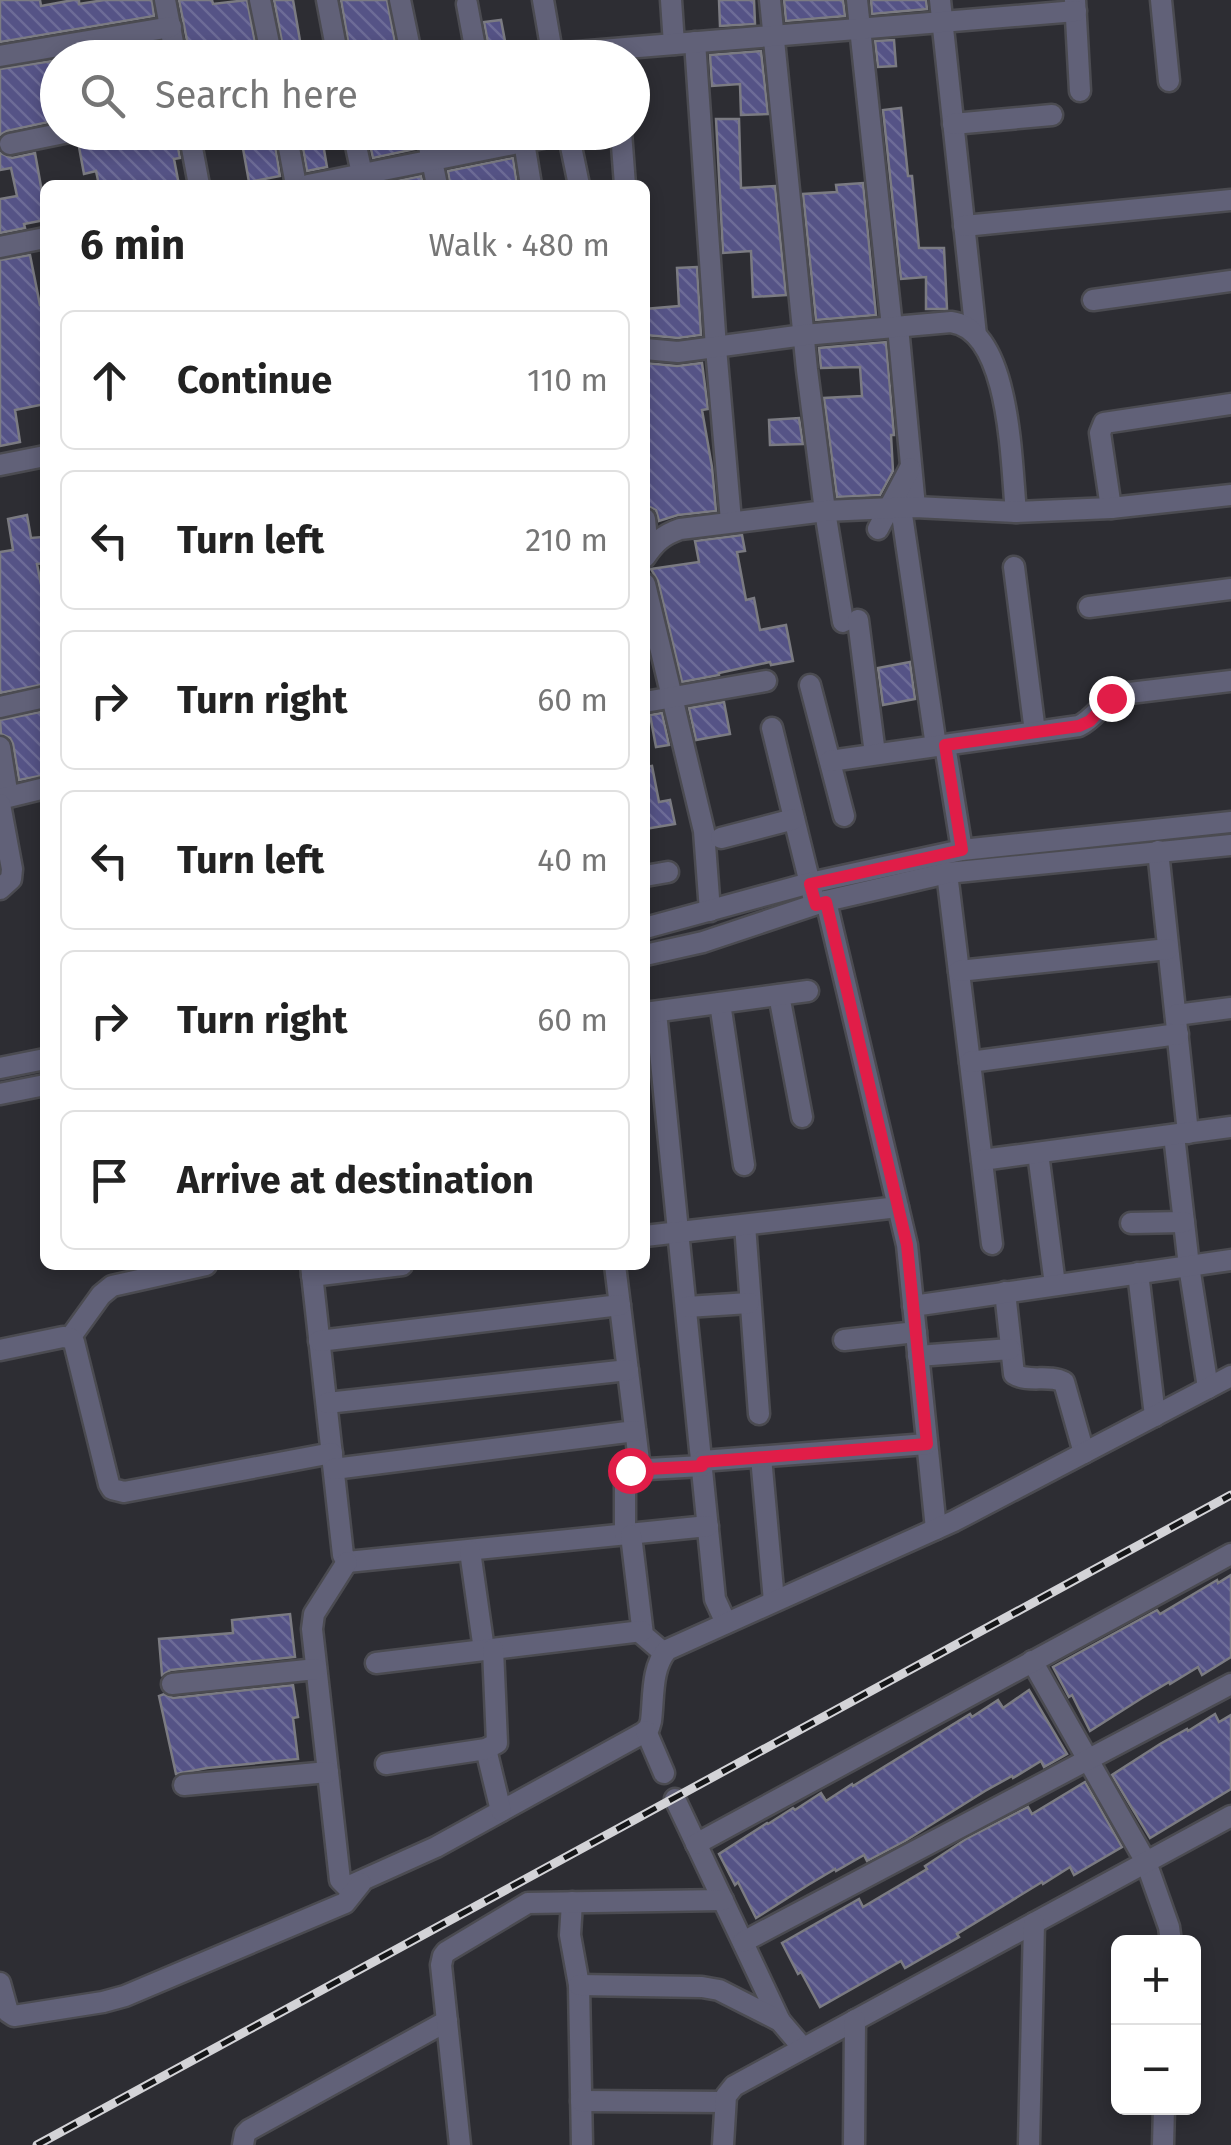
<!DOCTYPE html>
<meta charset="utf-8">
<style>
body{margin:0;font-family:"Fira Sans",sans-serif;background:#f2f2f2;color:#222}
.controls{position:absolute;right:30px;bottom:30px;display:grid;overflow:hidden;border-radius:15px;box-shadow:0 5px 15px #0003}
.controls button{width:90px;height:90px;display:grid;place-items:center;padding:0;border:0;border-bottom:2px solid #e0e0e0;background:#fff;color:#222;font:50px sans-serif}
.stop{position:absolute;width:30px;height:30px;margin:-22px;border:8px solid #e11d48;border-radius:50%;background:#fff}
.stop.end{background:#e11d48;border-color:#fff;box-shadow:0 2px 10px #0008}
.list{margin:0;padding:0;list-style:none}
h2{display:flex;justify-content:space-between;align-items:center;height:130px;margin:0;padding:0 40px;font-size:42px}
h2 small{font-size:32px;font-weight:400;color:#767676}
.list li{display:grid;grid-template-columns:65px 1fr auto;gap:30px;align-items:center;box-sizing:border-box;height:140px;margin:0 20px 20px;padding:0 20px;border:2px solid #e0e0e0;border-radius:15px}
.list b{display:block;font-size:38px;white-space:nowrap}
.list em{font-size:32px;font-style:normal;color:#767676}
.icon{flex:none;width:55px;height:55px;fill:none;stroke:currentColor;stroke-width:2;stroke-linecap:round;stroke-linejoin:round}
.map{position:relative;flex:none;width:1231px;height:2145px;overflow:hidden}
.search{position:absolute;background:#fff;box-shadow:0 5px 15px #0003;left:40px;top:40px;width:610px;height:110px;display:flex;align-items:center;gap:25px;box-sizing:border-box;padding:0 35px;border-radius:55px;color:#767676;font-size:38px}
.panel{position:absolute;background:#fff;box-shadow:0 5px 15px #0003;left:40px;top:180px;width:610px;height:1090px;border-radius:15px}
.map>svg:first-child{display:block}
</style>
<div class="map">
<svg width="1231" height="2145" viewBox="0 0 1231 2145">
<defs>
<pattern id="building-back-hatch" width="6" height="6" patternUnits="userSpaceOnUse" patternTransform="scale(2.5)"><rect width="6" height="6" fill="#555386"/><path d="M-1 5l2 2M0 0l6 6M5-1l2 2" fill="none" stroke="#6d6c97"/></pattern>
</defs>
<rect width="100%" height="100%" fill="#2d2d33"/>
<g fill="url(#building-back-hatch)" stroke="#7b7b82" stroke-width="2.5">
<polygon points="0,0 40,0 41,6 73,0 79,0 79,4 104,0 152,0 154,16 0,42"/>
<polygon points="179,0 212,0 213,4 247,0 258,58 194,58 193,50 189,51"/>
<polygon points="274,0 293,0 303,58 285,58"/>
<polygon points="341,0 387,0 398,58 351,58"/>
<polygon points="719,0 754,0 755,24 720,26"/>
<polygon points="784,0 843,0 845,16 786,21"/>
<polygon points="871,0 926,0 927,9 872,14"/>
<polygon points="501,20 505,41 488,43 484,22"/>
<polygon points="894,40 896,66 878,67 875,41"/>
<polygon points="159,43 162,58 73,58"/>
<polygon points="761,51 768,114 741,115 740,84 712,86 710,55"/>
<polygon points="52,61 58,93 58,120 7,131 0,135 0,69"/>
<polygon points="901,108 908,176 912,176 919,248 944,248 947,309 926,309 926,277 901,279 883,110"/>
<polygon points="716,119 739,119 741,188 775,186 786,295 753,297 751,251 723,253"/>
<polygon points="109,132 175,132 180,158 174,159 179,185 99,185 96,171 84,174 79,147 90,145 89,136"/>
<polygon points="240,132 273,132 280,176 249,182"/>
<polygon points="300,132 321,132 327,167 307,171"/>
<polygon points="385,132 412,132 415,149 373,158 368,136"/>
<polygon points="0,153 12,158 35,153 42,192 45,191 45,220 24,224 25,228 0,233 0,199 17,196 11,168 0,170"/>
<polygon points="513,158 517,185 450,185 448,171"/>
<polygon points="421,176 423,185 378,185"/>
<polygon points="863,183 876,315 816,320 803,194 837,192 836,185"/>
<polygon points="30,255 40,305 45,304 45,404 15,410 20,442 0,446 0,260"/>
<polygon points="697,267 701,335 678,338 646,335 645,309 679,306 677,268"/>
<polygon points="886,342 894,435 891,435 893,471 880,495 837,497 824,398 862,396 860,367 821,368 819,348"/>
<polygon points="645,363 677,366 702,363 708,409 702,410 712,467 716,511 678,515 659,521 656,510 648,506 645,492"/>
<polygon points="799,418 803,444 770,445 769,420"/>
<polygon points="27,515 31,538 42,537 45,559 45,563 37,564 43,594 45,594 45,684 0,693 0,552 13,550 8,519"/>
<polygon points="742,535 745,551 737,552 746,600 754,598 760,630 786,625 793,661 771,665 770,662 719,673 719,675 682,682 658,581 651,569 699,562 695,541"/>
<polygon points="910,662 915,699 883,705 878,668"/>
<polygon points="724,702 730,734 696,740 689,708"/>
<polygon points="45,711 45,775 19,780 13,744 10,738 1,734 0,720"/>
<polygon points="662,713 669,745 656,747 650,715"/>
<polygon points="652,766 659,802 670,800 675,824 645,829 645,767"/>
<polygon points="1231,1575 1231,1657 1202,1675 1198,1667 1170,1684 1169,1682 1142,1698 1090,1731 1072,1695 1069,1697 1053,1667 1157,1610 1160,1614 1217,1580 1218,1583"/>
<polygon points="290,1614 295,1657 171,1670 162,1675 159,1639 233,1633 232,1620"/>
<polygon points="293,1685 298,1717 293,1718 298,1759 207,1768 176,1774 159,1696 164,1694 173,1698"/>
<polygon points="1029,1690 1067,1754 1044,1767 1041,1761 1013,1778 1012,1776 985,1791 905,1841 867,1861 864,1855 836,1871 835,1869 808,1885 756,1918 738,1882 735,1885 719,1854 767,1823 768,1824 793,1808 795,1810 821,1793 826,1801 852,1784 853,1786 970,1714 972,1717 998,1700 1003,1708"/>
<polygon points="1215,1714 1219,1722 1231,1715 1231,1789 1150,1838 1112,1775 1160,1744 1187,1729 1188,1731"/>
<polygon points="1085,1782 1122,1847 1074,1875 1070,1867 1043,1884 1042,1882 957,1934 959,1937 905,1968 901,1961 820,2007 801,1972 798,1974 782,1943 859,1899 863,1907 927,1869 925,1866 966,1839 1028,1807 1032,1814"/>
</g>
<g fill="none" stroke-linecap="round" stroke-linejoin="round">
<g stroke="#4b4b51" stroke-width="25">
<g id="minor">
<polyline points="165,0 176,58"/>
<polyline points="260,0 272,58"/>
<polyline points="327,0 338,58"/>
<polyline points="400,0 412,58"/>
<polyline points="543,0 553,58"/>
<polyline points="671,0 674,44"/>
<polyline points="770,0 807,370 825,511 843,622"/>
<polyline points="857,0 892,327"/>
<polyline points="940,0 976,335"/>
<polyline points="1075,0 1080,91"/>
<polyline points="1161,0 1169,81"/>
<polyline points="467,4 477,58"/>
<polyline points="695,42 716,348 731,521"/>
<polyline points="553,54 1076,11"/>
<polyline points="0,56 171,27"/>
<polyline points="953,124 1052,115"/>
<polyline points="189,132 199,185"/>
<polyline points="286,132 296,185"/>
<polyline points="353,132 362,174"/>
<polyline points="426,132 437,185"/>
<polyline points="568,132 579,185"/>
<polyline points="621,132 625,185"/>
<polyline points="524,142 531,185"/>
<polyline points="10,144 69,132"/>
<polyline points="308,185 568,133"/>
<polyline points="964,226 1231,200"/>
<polyline points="0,247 45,238"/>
<polyline points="1093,300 1231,281"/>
<polyline points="898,327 915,507"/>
<path d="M645,349l33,3 126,-17 147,-13c60,8 60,142 65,190"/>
<polyline points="0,465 45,456"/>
<polyline points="901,508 936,746"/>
<polyline points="1111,508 1100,433 1104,423 1231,404"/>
<polyline points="645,519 648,551"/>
<polyline points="878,529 910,468"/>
<path d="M645,557c10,-15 18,-22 35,-28l145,-18 90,-4 101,5 95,-4 120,-13"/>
<polyline points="1014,567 1035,732"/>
<polyline points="645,584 704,831 710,911"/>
<polyline points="1089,607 1231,589"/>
<polyline points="858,620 875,754"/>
<polyline points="810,685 844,816"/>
<polyline points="645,702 766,681"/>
<polyline points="0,707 45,697"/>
<polyline points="772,728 813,896"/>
<polyline points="945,745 962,850"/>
<polyline points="0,747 8,797"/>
<path d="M830,761l249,-35c17,-8 24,-26 42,-32l110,-13"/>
<polyline points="0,799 45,788"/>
<polyline points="0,804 12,869 11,879 0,889"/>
<polyline points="721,838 794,819"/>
<polyline points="1158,851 1188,1133"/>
<polyline points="947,873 992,1244"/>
<polyline points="645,876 668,872"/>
<polyline points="826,901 907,1245 936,1529"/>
<polyline points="645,928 810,883 962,850 1231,822"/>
<polyline points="645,955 703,942 826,901 947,873 1231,845"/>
<polyline points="959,971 1168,949"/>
<polyline points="779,995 802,1117"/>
<polyline points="720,1003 744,1165"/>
<polyline points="656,1012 715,1599 726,1623"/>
<polyline points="645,1013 808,991"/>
<polyline points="1176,1015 1231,1008"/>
<polyline points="970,1062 1178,1034"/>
<polyline points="0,1068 45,1059"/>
<polyline points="0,1094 45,1085"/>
<polyline points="1174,1135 1189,1266 1208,1388"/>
<polyline points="1038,1153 1055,1285"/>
<polyline points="982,1160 1231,1127"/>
<polyline points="1131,1223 1184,1222"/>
<polyline points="745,1225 759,1414"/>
<polyline points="645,1236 898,1207"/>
<polyline points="311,1265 343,1555 347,1562 708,1526"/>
<polyline points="615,1265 640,1469"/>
<polyline points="1138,1273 1155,1416"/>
<polyline points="312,1276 402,1265"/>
<path d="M1005,1292l9,82c14,9 35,0 50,8l20,71"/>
<polyline points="913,1306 1231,1260"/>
<polyline points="687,1307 749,1303"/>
<polyline points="70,1338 101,1295 112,1286 206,1265"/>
<polyline points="844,1340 916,1332"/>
<polyline points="319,1341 620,1305"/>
<polyline points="0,1350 63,1337 70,1338 74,1342 109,1484 112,1489 124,1492 332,1453"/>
<polyline points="918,1356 1010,1349"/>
<polyline points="327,1403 628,1370"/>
<polyline points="761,1457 774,1601"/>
<polyline points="702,1461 927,1444"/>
<polyline points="334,1469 635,1431"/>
<polyline points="625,1535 625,1472 630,1470 702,1466"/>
<polyline points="631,1535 643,1635 664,1653"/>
<polyline points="470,1551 484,1650"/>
<path d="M347,1562l-33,52 -2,15 28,251 7,7 89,-40 207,-114 6,-5 2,-7c3,-24 0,-53 16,-71l287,-129 277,-145"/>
<polyline points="1032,1661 1146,1862 1169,1927 1171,1942"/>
<polyline points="376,1663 642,1631"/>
<polyline points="172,1684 316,1669"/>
<polyline points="646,1731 664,1773"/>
<polyline points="486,1749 501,1811"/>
<polyline points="386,1764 486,1749 497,1743 493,1649"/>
<polyline points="184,1785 328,1772"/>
<polyline points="675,1799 780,2021"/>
<polyline points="696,1844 1231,1554"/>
<polyline points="572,1902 570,1935 579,1985 582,2145"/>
<polyline points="743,1942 1231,1684"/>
<polyline points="0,1983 8,2012 14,2016 103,2002 125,1996 345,1903 361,1883"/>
<polyline points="579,1985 702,1987 719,1990 780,2021 803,2048"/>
<polyline points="581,2101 725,2102"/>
<polyline points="243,2145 245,2134 249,2130 447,2021"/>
<polyline points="460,2145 441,1965 443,1956 446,1952 528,1903 723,1900"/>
<polyline points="723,2145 726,2096 734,2086 1231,1816"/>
<polyline points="854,2145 855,2020"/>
<polyline points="1029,2145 1034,1923"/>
<polyline points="1163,2145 1164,2108"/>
</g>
</g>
<use href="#minor" stroke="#616178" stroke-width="20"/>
<g stroke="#d3d3d7" stroke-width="9">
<polyline id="rail" points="37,2145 1231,1495"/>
</g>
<use href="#rail" stroke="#151618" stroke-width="5" stroke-dasharray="15" stroke-linecap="butt"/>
</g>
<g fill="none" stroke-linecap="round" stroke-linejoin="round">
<polyline stroke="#e11d48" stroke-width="12" points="630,1470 702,1466 702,1462 927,1444 907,1245 826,902 816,905 810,884 962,850 945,745 1079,726 1090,721 1111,698"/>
</g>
</svg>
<div class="controls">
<button>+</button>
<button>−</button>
</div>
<div class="stop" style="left:630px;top:1470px"></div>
<div class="stop end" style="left:1111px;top:698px"></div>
<div class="search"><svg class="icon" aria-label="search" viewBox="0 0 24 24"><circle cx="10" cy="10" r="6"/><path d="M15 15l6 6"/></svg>Search here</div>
<section class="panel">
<h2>6 min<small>Walk · 480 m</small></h2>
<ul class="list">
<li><svg class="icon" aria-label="ahead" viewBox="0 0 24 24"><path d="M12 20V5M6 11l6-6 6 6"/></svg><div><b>Continue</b></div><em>110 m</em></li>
<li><svg class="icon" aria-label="left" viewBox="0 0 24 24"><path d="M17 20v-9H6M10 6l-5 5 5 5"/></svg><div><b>Turn left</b></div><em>210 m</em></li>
<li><svg class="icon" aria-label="right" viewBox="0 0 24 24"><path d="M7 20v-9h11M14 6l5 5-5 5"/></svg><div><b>Turn right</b></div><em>60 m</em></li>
<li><svg class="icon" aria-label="left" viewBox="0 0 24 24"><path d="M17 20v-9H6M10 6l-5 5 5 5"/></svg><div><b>Turn left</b></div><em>40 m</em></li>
<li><svg class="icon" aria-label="right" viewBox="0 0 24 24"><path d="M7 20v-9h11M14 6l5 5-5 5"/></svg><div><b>Turn right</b></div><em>60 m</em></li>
<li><svg class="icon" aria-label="arrive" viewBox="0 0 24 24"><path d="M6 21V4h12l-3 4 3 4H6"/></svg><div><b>Arrive at destination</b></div></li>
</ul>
</section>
</div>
